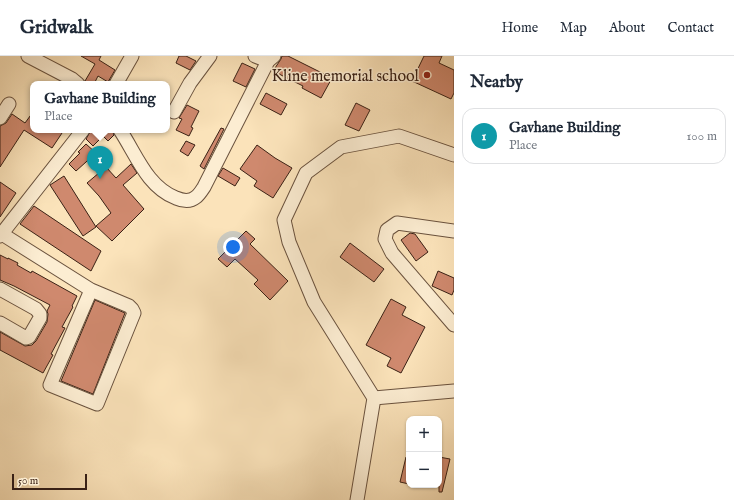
<!DOCTYPE html>
<meta charset="utf-8">
<style>
body{margin:0;font-family:"IM FELL English",serif;background:#f6f6f7;color:#1f2937}
.controls{position:absolute;right:12px;bottom:12px;display:grid;overflow:hidden;border-radius:8px;box-shadow:0 1px 3px #0004}
.controls button{width:36px;height:36px;display:grid;place-items:center;padding:0;border:0;border-bottom:1px solid #e0e1e3;background:#fff;color:#1f2937;font:20px sans-serif}
.scale{position:absolute;left:12px;bottom:10px;width:75px;box-sizing:border-box;padding-left:4px;border:2px solid #3a2115;border-top:0;font-size:11px;line-height:14px;white-space:nowrap;color:#3a2115;-webkit-text-stroke:3px #fcedd2;paint-order:stroke}
.you{position:absolute;left:233px;top:191px;width:14px;height:14px;margin:-10px;border:3px solid #fff;border-radius:50%;background:#1a73e8;box-shadow:0 0 0 6px #1a73e833}
.badge{display:grid;place-items:center;width:26px;height:26px;border-radius:50%;background:#111827;color:#fff;font-size:13px;font-weight:700}
.pin{position:absolute;translate:-50% -33px;filter:drop-shadow(0 1px 2px #0008)}
.pin::after{content:'';position:absolute;top:21px;width:14px;height:12px;background:inherit;clip-path:polygon(0 0,100% 0,50% 100%)}
.popup{position:absolute;left:30px;top:25px;width:140px;height:52px;box-sizing:border-box;display:grid;place-content:center;border-radius:8px;background:#fff;filter:drop-shadow(0 1px 3px #0005);font-size:13px;white-space:nowrap;color:#747a83}
.popup b{font-size:15px;color:#1f2937}
.popup::after{content:'';position:absolute;left:50%;top:100%;margin-left:-8px;border:8px solid transparent;border-top-color:#fff}
.list{margin:0;padding:0;list-style:none}
h2{display:flex;justify-content:space-between;align-items:center;height:52px;margin:0;padding:0 16px;font-size:17px}
h2 small{font-size:13px;font-weight:400;color:#747a83}
.list li{display:grid;grid-template-columns:26px 1fr auto;gap:12px;align-items:center;box-sizing:border-box;height:56px;margin:0 8px 8px;padding:0 8px;border:1px solid #e0e1e3;border-radius:12px}
.list b{display:block;font-size:15px;white-space:nowrap}
.list p{margin:0;font-size:13px;white-space:nowrap;color:#747a83}
.list em{font-size:13px;font-style:normal;color:#747a83}
.map{position:relative;flex:none;width:454px;height:444px;overflow:hidden}
header{display:flex;align-items:center;gap:24px;box-sizing:border-box;height:56px;padding:0 20px;background:#fff;border-bottom:1px solid #e0e1e3}
header strong{font-size:19px}
nav{display:flex;gap:22px;margin-inline-start:auto;font-size:14px}
main{display:flex}
aside{flex:1;background:#fff}
.map>svg:first-child{display:block}
</style>
<header>
<strong>Gridwalk</strong>
<nav><a>Home</a><a>Map</a><a>About</a><a>Contact</a></nav>
</header>
<main>
<div class="map">
<svg width="454" height="444" viewBox="0 0 454 444">
<rect width="100%" height="100%" fill="#fbe3ba"/>
<filter id="stains"><feTurbulence type="fractalNoise" baseFrequency=".005" numOctaves="4"/><feColorMatrix values="0 0 0 0 .2 0 0 0 0 .09 0 0 0 0 .02 0 0 0 .5 -.17"/></filter>
<radialGradient id="worn" r=".72"><stop offset=".6" stop-color="#630" stop-opacity="0"/><stop offset="1" stop-color="#630" stop-opacity=".3"/></radialGradient>
<g fill="#cf896e" stroke="#3a2115">
<polygon points="81,0 101,0 99,4 115,14 108,26 98,20 94,28 86,28 85,25 95,8"/>
<polygon points="179,0 186,0 196,5 190,14 176,7"/>
<polygon points="282,0 288,0 332,22 321,42 302,32 303,30 273,15 281,3"/>
<polygon points="424,0 442,0 439,7 454,14 454,37 451,43 412,25"/>
<polygon points="242,7 255,13 246,31 233,25"/>
<polygon points="266,37 287,48 281,59 260,48"/>
<polygon points="356,47 370,54 359,75 345,69"/>
<polygon points="187,49 199,55 191,71 193,72 189,80 176,74 182,63 179,62"/>
<polygon points="33,56 33,74 64,74 52,92 24,74 0,111 0,70 6,67 12,58 25,67"/>
<polygon points="221,72 224,73 204,113 200,110"/>
<polygon points="91,74 112,74 114,79 108,85 103,80 93,90 86,83"/>
<polygon points="186,85 195,89 188,100 180,95"/>
<polygon points="86,88 96,97 76,115 69,108 80,97 78,96"/>
<polygon points="257,89 275,102 292,112 273,142 254,130 257,125 240,113"/>
<polygon points="131,108 137,117 123,129 144,153 112,185 96,170 111,157 99,140 87,127 106,111 116,122"/>
<polygon points="223,112 240,122 235,130 218,120"/>
<polygon points="64,120 96,171 83,180 50,129"/>
<polygon points="0,126 16,137 0,161"/>
<polygon points="34,150 101,195 91,215 20,168"/>
<polygon points="246,175 255,183 250,188 288,225 270,244 254,228 258,224 235,203 227,211 218,203"/>
<polygon points="410,177 415,178 428,196 416,205 401,184"/>
<polygon points="350,187 384,213 374,226 340,201"/>
<polygon points="0,199 8,203 8,202 18,207 17,209 31,217 32,215 77,240 72,250 73,251 62,271 65,272 51,298 53,299 43,317 0,294 0,276 25,290 32,289 36,285 47,266 48,258 47,255 50,249 14,230 0,224"/>
<polygon points="438,215 454,222 454,234 452,239 432,230"/>
<polygon points="391,243 406,251 402,259 425,271 401,317 387,310 391,302 366,289"/>
<polygon points="95,244 125,257 93,338 61,325"/>
<polygon points="406,401 409,401 409,428 400,426"/>
<polygon points="439,401 450,403 442,436 439,436"/>
</g>
<g fill="none" stroke-linecap="round" stroke-linejoin="round">
<g stroke="#6a523e" stroke-width="15">
<g id="minor">
<polyline points="28,0 72,23 78,28"/>
<polyline points="255,0 268,5"/>
<polyline points="116,28 132,0"/>
<polyline points="174,56 190,27 210,0"/>
<polyline points="0,62 9,48"/>
<path d="M120,74c16,24 27,57 56,68 7,3 14,4 20,-1 3,-2 6,-7 8,-10l64,-126 6,-5"/>
<polyline points="454,175 397,167 387,174 385,183 392,197 454,269"/>
<polyline points="2,178 91,234 50,329 97,348 134,257 132,253 129,250 91,234"/>
<polyline points="0,180 83,74"/>
<polyline points="0,233 36,253 40,258 40,262 29,281 26,282 0,267"/>
<polyline points="374,342 454,335"/>
<polyline points="357,444 374,342 314,246 289,186 284,164 306,117 341,91 399,80 454,99"/>
</g>
</g>
<use href="#minor" stroke="#fcedd2" stroke-width="13"/>
</g>
<circle fill="#8f2418" stroke="#fcedd2" stroke-width="1.5" cx="427" cy="19" r="4"/>
<g text-anchor="middle" stroke-width="3" stroke-linejoin="round" paint-order="stroke">
<g font-size="16" fill="#3a2115" stroke="#fcedd2" text-anchor="end">
<text x="419" y="25">Kline memorial school</text>
</g>
</g>
<rect width="100%" height="100%" filter="url(#stains)"/>
<rect width="100%" height="100%" fill="url(#worn)"/>
</svg>
<div class="controls">
<button>+</button>
<button>−</button>
</div>
<div class="scale">50 m</div>
<div class="you"></div>
<div class="pin badge" style="left:100px;top:123px;background:#0f9aa8">1</div>
<div class="popup"><b>Gavhane Building</b>Place</div>
</div>
<aside>
<h2>Nearby<small></small></h2>
<ul class="list">
<li><span class="badge" style="background:#0f9aa8">1</span><div><b>Gavhane Building</b><p>Place</p></div><em>100 m</em></li>
</ul>
</aside>
</main>
